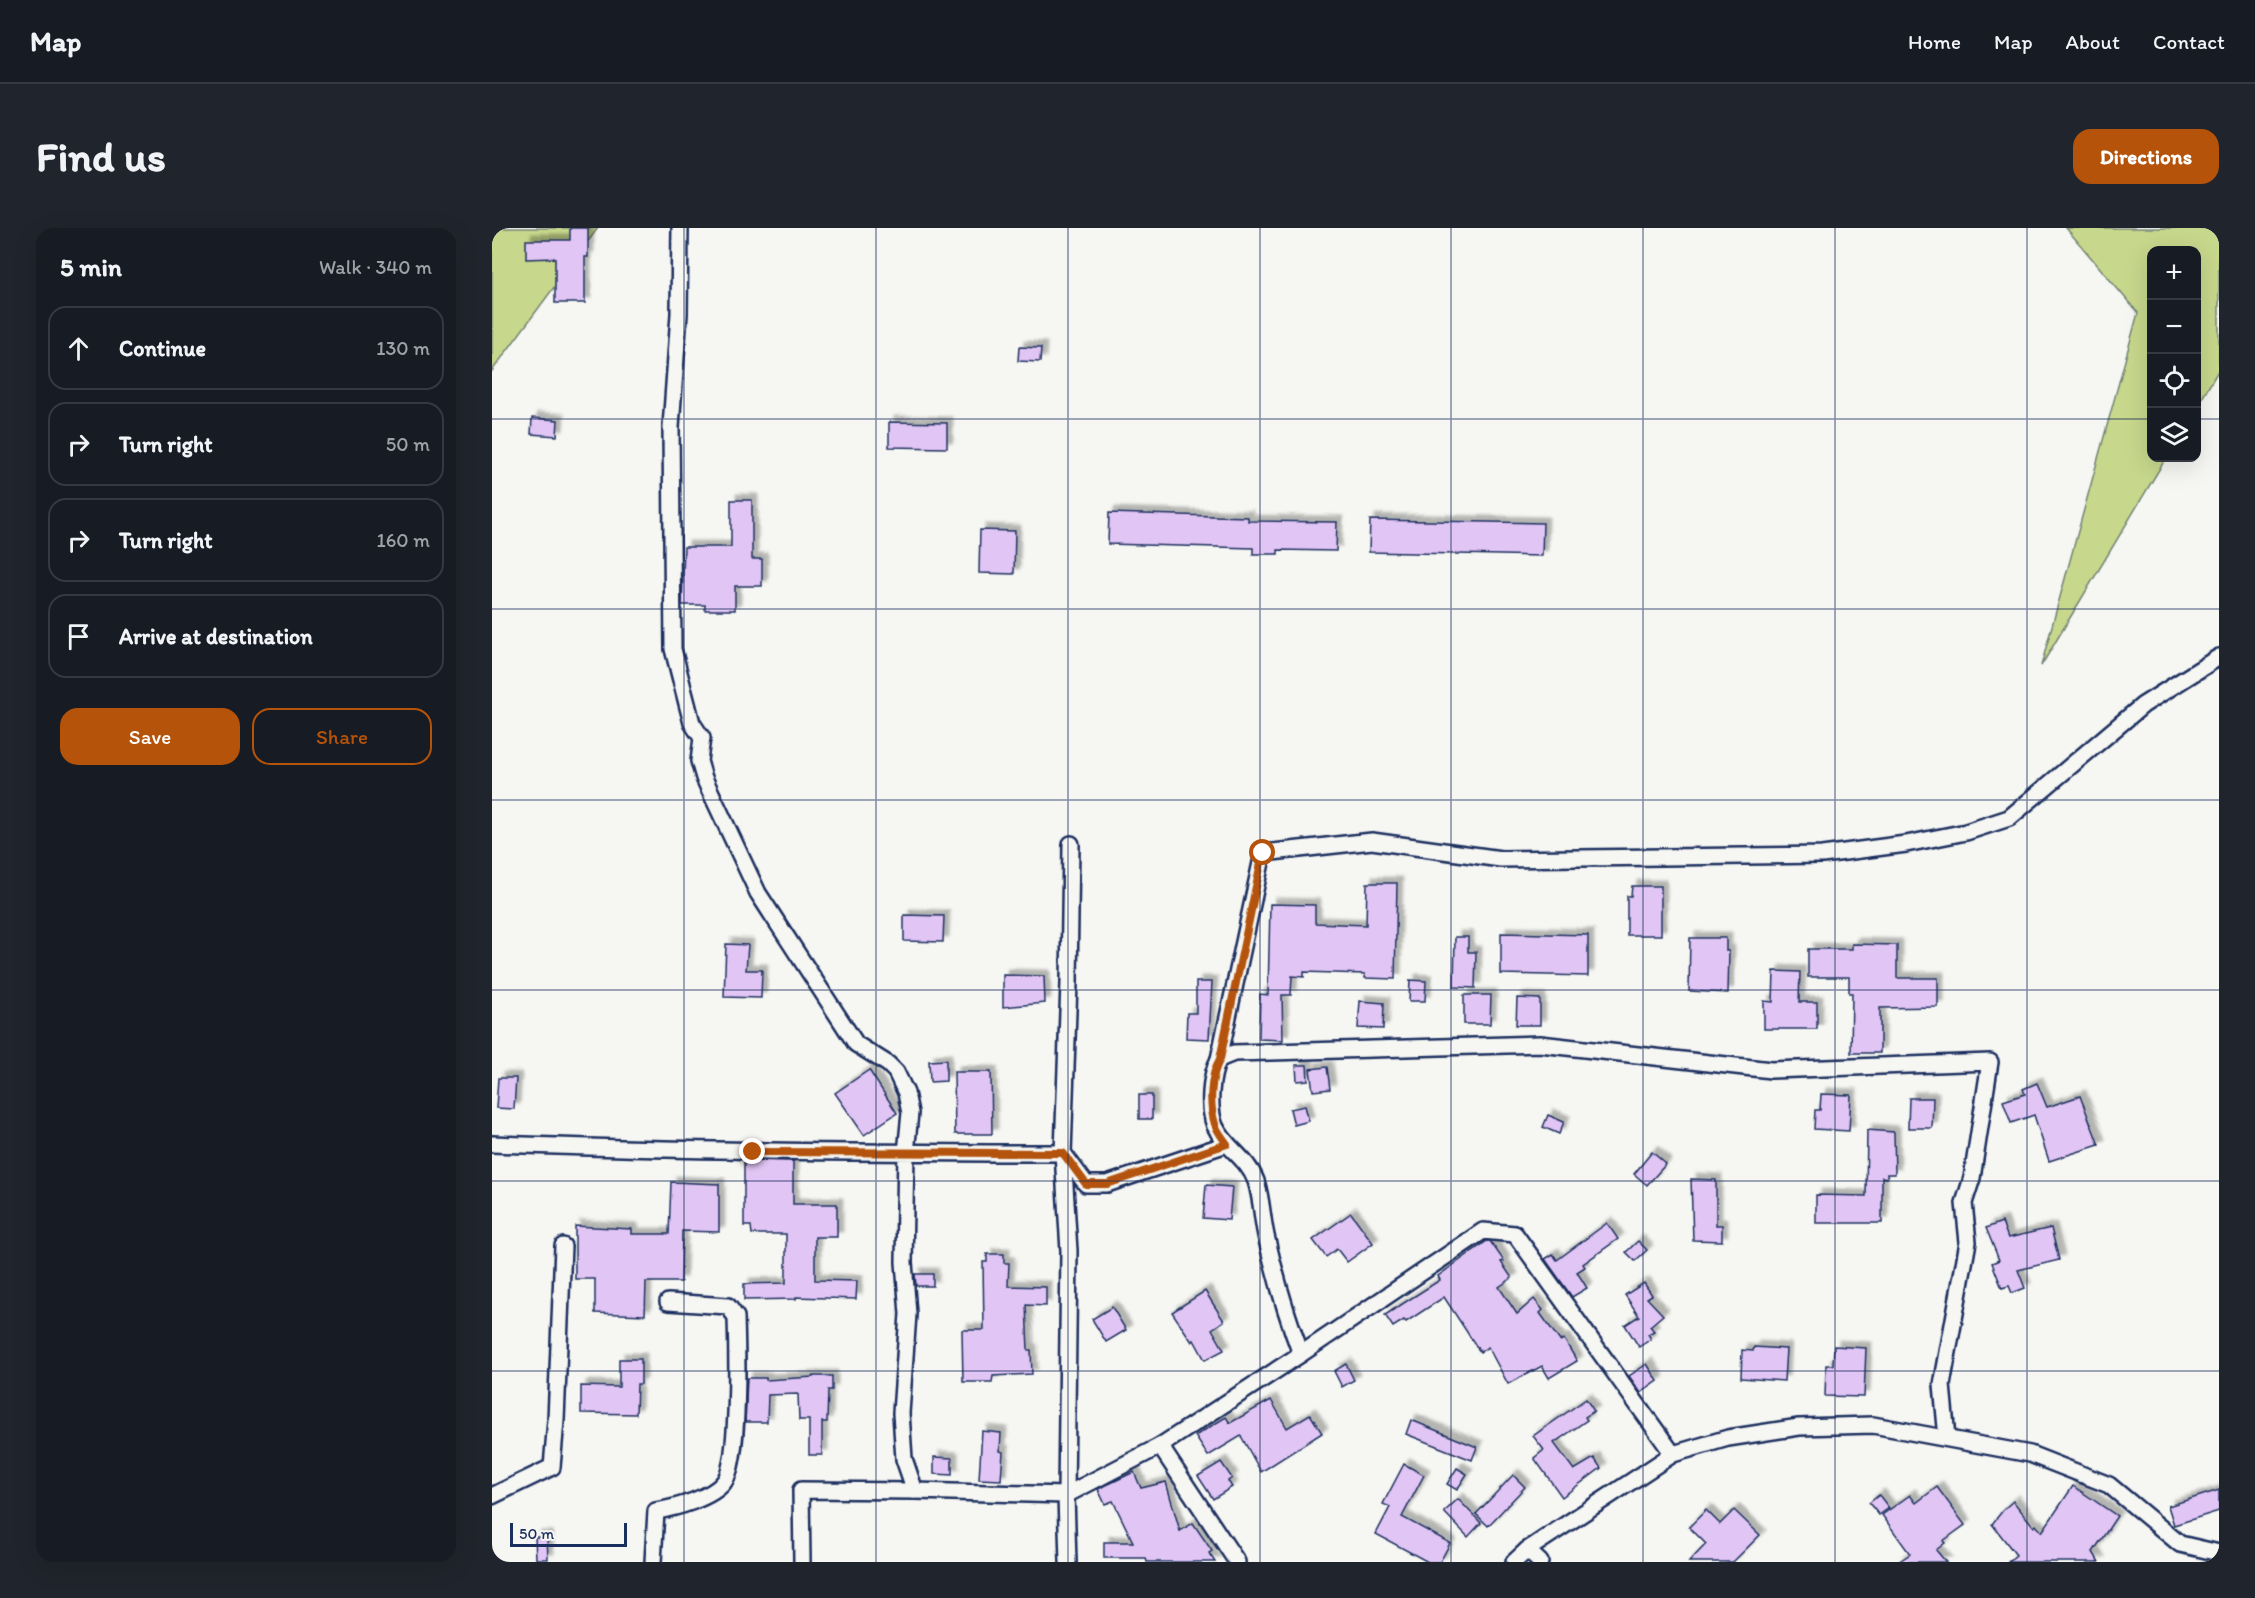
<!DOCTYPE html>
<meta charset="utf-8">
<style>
body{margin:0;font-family:Itim,sans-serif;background:#20242c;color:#f1f3f6}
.controls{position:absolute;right:18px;top:18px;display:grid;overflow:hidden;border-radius:12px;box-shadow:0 6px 24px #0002}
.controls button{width:54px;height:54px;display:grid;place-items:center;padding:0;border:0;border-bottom:2px solid #363941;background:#171b24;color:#f1f3f6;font:30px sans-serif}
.scale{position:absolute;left:18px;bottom:15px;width:117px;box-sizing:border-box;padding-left:6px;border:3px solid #1b2f5e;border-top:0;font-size:16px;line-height:21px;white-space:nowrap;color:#1b2f5e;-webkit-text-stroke:4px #f6f6f2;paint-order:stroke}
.stop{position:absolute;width:18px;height:18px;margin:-14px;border:4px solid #b45309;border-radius:50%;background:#fff}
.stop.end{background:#b45309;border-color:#fff;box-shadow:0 2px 6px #0008}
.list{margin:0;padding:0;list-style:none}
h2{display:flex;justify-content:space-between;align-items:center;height:78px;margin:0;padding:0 24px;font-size:26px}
h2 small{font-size:20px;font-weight:400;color:#9ea1a6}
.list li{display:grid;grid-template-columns:39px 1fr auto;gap:18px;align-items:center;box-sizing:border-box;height:84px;margin:0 12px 12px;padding:0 12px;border:2px solid #363941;border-radius:18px}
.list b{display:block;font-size:22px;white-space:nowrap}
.list em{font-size:20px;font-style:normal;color:#9ea1a6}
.actions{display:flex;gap:12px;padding:18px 24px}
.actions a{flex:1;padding:14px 0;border:2px solid #b45309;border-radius:18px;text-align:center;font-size:21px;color:#b45309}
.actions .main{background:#b45309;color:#fff}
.icon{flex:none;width:33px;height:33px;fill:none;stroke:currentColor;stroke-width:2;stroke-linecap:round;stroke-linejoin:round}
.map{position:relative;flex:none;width:1727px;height:1334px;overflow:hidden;border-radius:18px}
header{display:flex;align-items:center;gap:36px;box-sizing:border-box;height:84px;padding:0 30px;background:#171b24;border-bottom:2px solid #363941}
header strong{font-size:28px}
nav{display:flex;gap:33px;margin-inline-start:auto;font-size:21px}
.intro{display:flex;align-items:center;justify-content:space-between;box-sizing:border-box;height:144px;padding:0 36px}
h1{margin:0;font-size:42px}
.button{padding:15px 27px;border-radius:18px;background:#b45309;color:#fff;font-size:21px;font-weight:700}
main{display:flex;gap:36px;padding:0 36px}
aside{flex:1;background:#171b24;border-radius:18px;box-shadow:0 6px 24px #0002}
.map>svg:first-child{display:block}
</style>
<header>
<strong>Map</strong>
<nav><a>Home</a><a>Map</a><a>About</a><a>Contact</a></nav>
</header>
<div class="intro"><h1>Find us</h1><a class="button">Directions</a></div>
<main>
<aside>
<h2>5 min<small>Walk · 340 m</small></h2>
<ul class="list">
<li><svg class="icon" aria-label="ahead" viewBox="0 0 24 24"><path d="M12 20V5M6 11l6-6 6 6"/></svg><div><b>Continue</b></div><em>130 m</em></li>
<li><svg class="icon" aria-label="right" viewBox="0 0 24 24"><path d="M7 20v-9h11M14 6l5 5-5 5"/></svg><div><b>Turn right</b></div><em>50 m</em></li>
<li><svg class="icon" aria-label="right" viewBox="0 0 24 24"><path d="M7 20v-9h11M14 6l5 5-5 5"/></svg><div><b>Turn right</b></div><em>160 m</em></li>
<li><svg class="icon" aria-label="arrive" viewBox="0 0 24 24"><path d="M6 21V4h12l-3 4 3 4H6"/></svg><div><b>Arrive at destination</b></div></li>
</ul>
<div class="actions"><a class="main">Save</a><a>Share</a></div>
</aside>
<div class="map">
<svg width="1727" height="1334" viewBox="0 0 1727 1334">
<defs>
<filter id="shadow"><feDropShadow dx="5.5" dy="-5.5" stdDeviation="1.5" flood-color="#0004"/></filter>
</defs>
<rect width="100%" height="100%" fill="#f6f6f2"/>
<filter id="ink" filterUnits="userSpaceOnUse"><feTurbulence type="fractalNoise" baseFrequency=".0167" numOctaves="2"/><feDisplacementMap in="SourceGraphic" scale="12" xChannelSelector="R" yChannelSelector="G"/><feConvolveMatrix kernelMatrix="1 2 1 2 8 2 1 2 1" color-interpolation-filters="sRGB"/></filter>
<g filter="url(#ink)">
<g fill="#c7d78b" stroke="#718374" stroke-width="1.5">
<polygon points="0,0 106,0 0,143"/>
<polygon points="1574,0 1727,0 1727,141 1705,179 1704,22 1660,22 1660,230 1674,230 1549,438 1646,85"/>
</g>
<g fill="#e1c5f4" stroke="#1b2f5e" stroke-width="1.5" filter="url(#shadow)">
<polygon points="78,0 96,0 96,29 93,29 93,75 63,75 63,30 34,31 34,12 78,12"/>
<polygon points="527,119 549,120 548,134 526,133"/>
<polygon points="40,190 66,192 65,208 39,206"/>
<polygon points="397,194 455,195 455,220 397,219"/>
<polygon points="239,272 260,272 260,331 270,331 270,358 243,358 243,382 213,382 213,377 190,377 192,319 239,319"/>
<polygon points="617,285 756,289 756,293 845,294 844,323 786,322 786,326 761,326 761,320 616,316"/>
<polygon points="878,292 1051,295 1050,328 877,324"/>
<polygon points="488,302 523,303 522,346 487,345"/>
<polygon points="875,655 905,655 903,751 873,750 873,746 812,744 812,749 800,748 799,767 790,767 791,812 767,811 768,766 776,767 778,676 823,677 823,695 874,697"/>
<polygon points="1140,658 1169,658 1169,707 1135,707 1135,668 1139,668"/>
<polygon points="412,687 452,688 451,714 412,713"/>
<polygon points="1009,705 1096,707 1096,748 1009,746"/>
<polygon points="963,709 976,709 976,724 984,724 983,760 962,759"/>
<polygon points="1198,710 1234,710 1234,723 1237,723 1236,765 1197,763"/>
<polygon points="234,716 256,717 254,742 270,742 269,770 232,769"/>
<polygon points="1360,716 1405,717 1405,750 1446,750 1446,779 1388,780 1388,825 1359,825 1360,765 1357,765 1357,749 1316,749 1316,721 1360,721"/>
<polygon points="1282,743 1308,744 1307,774 1325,774 1325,801 1272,801 1272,773 1281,774"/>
<polygon points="511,747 552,748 553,775 511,779"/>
<polygon points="918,752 934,753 933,773 917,773"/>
<polygon points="704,754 720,754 717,811 694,810 695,785 704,785"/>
<polygon points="972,767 999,767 998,796 972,796"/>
<polygon points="1025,770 1048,771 1048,797 1024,797"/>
<polygon points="868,773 892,775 891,801 866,800"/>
<polygon points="454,832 454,853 438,854 437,833"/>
<polygon points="804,837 815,837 816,852 805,853"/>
<polygon points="835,839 838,861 821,863 818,841"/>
<polygon points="377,842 405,885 372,907 343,865"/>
<polygon points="462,844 499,844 500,906 463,906"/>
<polygon points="6,850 24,850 22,881 4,880"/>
<polygon points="1545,855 1555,879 1588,868 1607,917 1557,933 1542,887 1519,895 1511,873 1533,866 1531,861"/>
<polygon points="1329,866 1359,867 1357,903 1322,901 1323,882 1328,882"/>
<rect x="647" y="867" width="13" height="24"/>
<polygon points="1417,870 1441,870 1440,900 1416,900"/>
<polygon points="813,878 817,893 802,897 798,881"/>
<polygon points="1056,887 1072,894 1067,906 1051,899"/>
<polygon points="1375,902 1402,904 1403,946 1395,946 1395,950 1390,949 1390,995 1324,995 1324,967 1374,968"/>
<polygon points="1160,924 1174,936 1155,957 1142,946"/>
<polygon points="252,932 301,933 301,976 345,976 345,1009 323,1009 323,1052 365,1053 364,1071 304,1069 304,1071 252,1072 252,1056 294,1055 294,1006 260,1006 259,998 252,998"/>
<polygon points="1199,951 1224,952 1224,997 1230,997 1230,1013 1201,1012"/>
<polygon points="179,954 227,956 227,1004 190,1003 189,1054 154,1054 153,1087 103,1085 103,1051 83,1051 83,998 140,1001 140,1006 177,1006"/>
<polygon points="714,957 740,959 737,992 711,990"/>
<polygon points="859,985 881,1015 855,1034 845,1021 834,1029 821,1012"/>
<polygon points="1510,994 1516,1010 1559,1000 1567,1032 1526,1042 1533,1060 1520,1065 1517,1058 1510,1060 1500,1035 1507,1032 1494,1000"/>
<polygon points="1115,995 1126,1011 1091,1036 1093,1039 1085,1044 1095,1060 1080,1069 1053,1031 1061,1026 1065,1032"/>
<polygon points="995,1013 998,1013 1012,1033 1009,1034 1020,1050 1007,1059 1025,1086 1042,1071 1051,1082 1048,1085 1068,1113 1072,1111 1085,1133 1057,1150 1050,1138 1016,1156 996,1119 988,1124 952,1069 914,1094 912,1092 901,1099 893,1087 948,1052 946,1048"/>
<polygon points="1146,1013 1155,1022 1143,1033 1134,1024"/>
<polygon points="495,1026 512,1026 512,1035 517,1035 516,1058 554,1059 554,1078 534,1077 536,1122 539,1122 540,1146 501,1148 500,1154 471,1154 470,1102 492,1102 491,1034 495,1034"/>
<polygon points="423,1046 441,1046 441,1058 424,1058"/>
<polygon points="1152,1055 1160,1067 1155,1070 1171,1087 1158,1098 1162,1103 1156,1106 1159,1111 1147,1119 1133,1097 1147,1088 1133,1067"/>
<polygon points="713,1063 732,1093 720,1101 732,1122 713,1132 702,1112 700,1114 680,1084"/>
<polygon points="620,1079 634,1102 614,1114 600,1091"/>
<polygon points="1342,1118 1374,1120 1372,1169 1333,1168 1334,1137 1341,1137"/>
<polygon points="1262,1119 1294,1121 1292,1153 1249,1150 1250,1122 1261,1123"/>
<polygon points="127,1131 149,1131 149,1156 145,1156 144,1186 89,1185 89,1158 127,1159"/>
<polygon points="854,1136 862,1152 850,1159 842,1143"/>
<polygon points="1155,1136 1166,1153 1149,1165 1137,1148"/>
<polygon points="321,1148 340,1148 340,1162 336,1162 335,1194 330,1194 330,1227 317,1227 317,1192 307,1192 306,1166 276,1167 275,1194 253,1194 255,1150 274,1150 274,1152 321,1149"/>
<polygon points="1094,1171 1102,1183 1093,1189 1095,1192 1062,1215 1082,1242 1102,1230 1109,1240 1070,1269 1042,1230 1052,1222 1041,1208"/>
<polygon points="779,1172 795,1200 818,1186 830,1205 769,1244 749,1208 716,1228 703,1208 734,1189 738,1195"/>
<polygon points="919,1192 985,1219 980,1232 914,1206"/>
<polygon points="490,1203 509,1205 508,1223 511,1224 509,1252 487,1251"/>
<polygon points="442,1229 460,1230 460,1247 442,1246"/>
<polygon points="729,1234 740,1250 736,1253 740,1259 721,1271 706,1248"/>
<polygon points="912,1236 932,1247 910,1289 958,1315 948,1334 936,1334 884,1306 898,1279 891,1276"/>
<polygon points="965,1240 975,1246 965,1262 955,1256"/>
<polygon points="642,1244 649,1260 674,1254 688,1303 701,1295 720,1323 717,1325 723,1334 655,1334 654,1330 612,1330 612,1314 641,1314 621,1273 613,1276 606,1261"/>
<polygon points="1021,1247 1033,1259 996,1298 984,1286"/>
<polygon points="1581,1258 1625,1288 1601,1324 1607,1334 1516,1334 1524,1327 1500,1296 1512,1281 1521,1273 1542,1299 1544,1297 1550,1304"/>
<polygon points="1445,1259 1473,1297 1451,1313 1453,1315 1444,1322 1454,1334 1406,1334 1418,1326 1390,1287 1418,1267 1424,1275"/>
<polygon points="1727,1262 1727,1283 1682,1297 1676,1278"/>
<polygon points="1387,1267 1397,1280 1387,1287 1377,1275"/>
<polygon points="966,1271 989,1295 976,1309 952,1284"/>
<polygon points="1214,1282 1228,1296 1242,1282 1268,1307 1241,1334 1197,1334 1214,1316 1197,1299"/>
<polygon points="43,1309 55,1309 56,1331 44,1331"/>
</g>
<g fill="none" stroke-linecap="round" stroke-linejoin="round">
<g stroke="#1b2f5e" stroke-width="20">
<g id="minor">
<polyline points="579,616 577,755 571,925 594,956 615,956 735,916"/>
<polyline points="727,831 742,825 1048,816 1279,842 1498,834 1480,950 1472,975 1476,1014 1450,1157 1455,1210"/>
<path d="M0,916c190,7 380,9 571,9l6,98 -3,244 -151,-4 -11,-32 -3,-46 7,-99 -4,-52 2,-109 4,-40 -4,-20 -10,-21 -8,-8 -32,-20 -98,-151 -54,-115 -5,-17 3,-23 -10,-15 -19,-74 -2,-222 8,-113 1,-86"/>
<path d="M809,1126c-14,-37 -25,-75 -34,-114 -5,-19 -5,-41 -11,-59 -9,-24 -31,-33 -41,-55 -7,-18 -5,-50 4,-67l44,-206 109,-12 129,18 321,-4 84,-11 60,-12 43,-14 134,-113 76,-48"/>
<polyline points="668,1218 745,1334"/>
<polyline points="0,1268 60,1239 64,1192 71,1018"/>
<polyline points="1035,1322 1048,1334"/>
<path d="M161,1334l3,-51c19,-3 56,-13 68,-29 16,-20 13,-135 12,-165l-8,-11 -60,-4"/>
<polyline points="310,1334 309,1262 423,1263"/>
<polyline points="576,1334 574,1267 668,1218 809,1126 991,1003 1023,1006 1181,1226"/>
<polyline points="1022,1334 1035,1322 1181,1226 1236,1210 1307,1199 1381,1197 1538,1226 1617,1257 1688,1316 1727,1325"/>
</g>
</g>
<use href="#minor" stroke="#f6f6f2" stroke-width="15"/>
</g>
</g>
<g fill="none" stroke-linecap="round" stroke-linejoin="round" filter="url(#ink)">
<path stroke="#b45309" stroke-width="8" d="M261,924l310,1 23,31h21l120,-40c-4,-6 -10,-13 -12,-20 -6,-19 -5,-48 5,-65l43,-206"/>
</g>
<path fill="none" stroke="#1b2f5e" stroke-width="1.5" stroke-opacity="0.55" d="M192,0v1334M384,0v1334M576,0v1334M768,0v1334M959,0v1334M1151,0v1334M1343,0v1334M1535,0v1334M0,191h1660M1704,191h23M0,381h1727M0,572h1727M0,762h1727M0,953h1727M0,1143h1727"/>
</svg>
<div class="controls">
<button>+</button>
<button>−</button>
<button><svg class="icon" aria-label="locate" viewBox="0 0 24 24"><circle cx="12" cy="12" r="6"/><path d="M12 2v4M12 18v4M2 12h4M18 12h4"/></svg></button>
<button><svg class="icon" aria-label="layers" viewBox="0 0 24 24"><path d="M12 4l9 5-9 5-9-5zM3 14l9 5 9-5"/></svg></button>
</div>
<div class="scale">50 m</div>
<div class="stop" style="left:771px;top:625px"></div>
<div class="stop end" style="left:261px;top:924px"></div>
</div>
</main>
